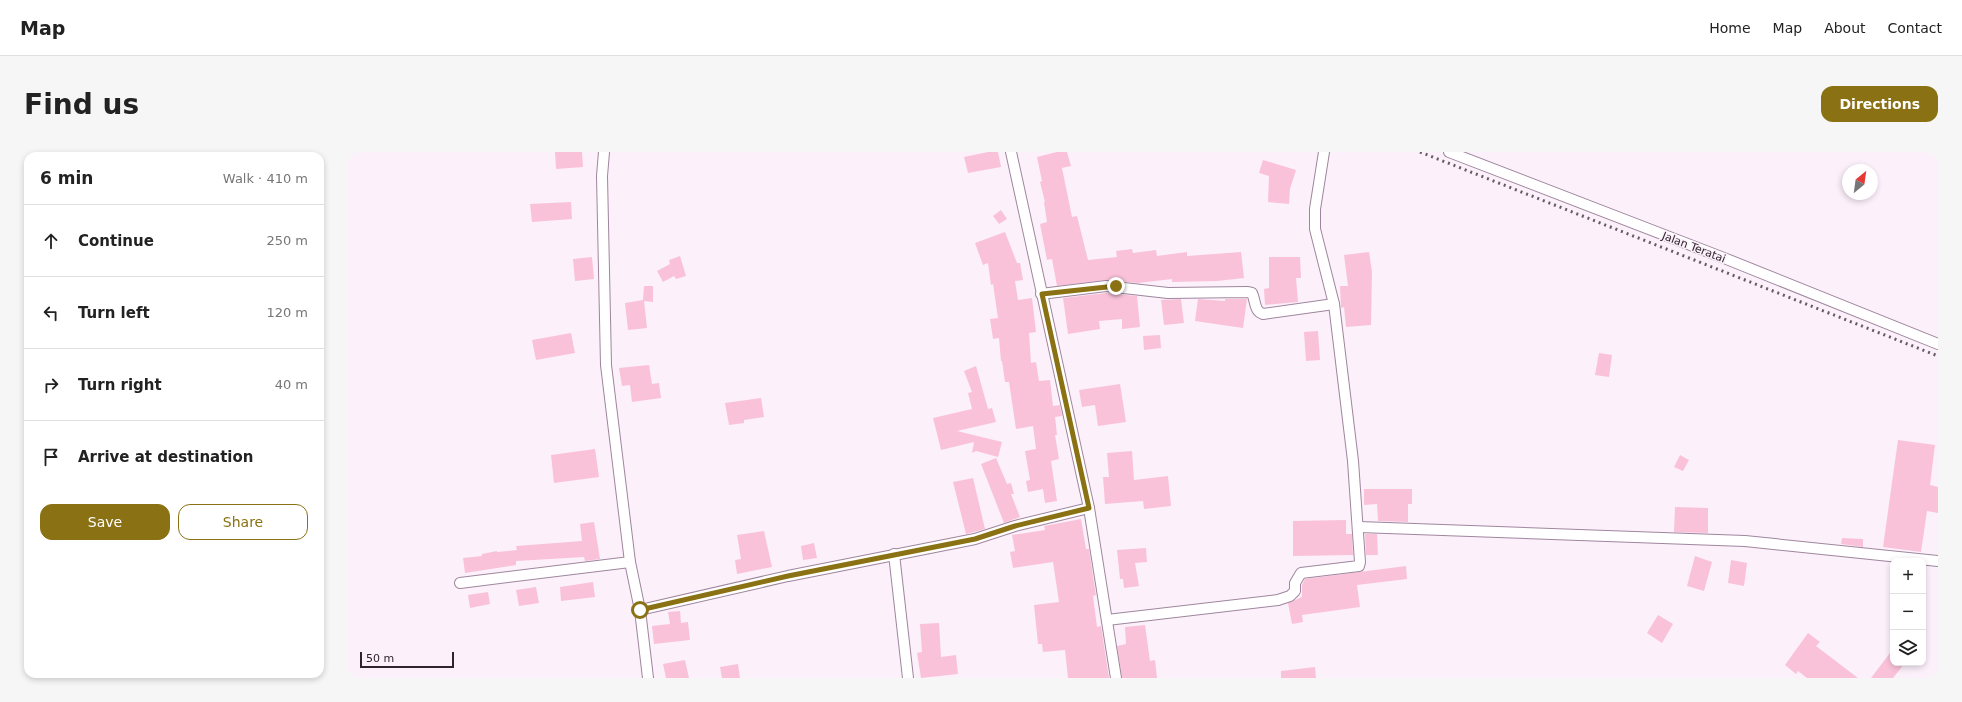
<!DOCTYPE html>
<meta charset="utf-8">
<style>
body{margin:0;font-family:"DejaVu Sans",sans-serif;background:#f6f6f6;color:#222}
.controls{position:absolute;right:12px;bottom:12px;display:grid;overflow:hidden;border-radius:8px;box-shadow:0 2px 6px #0003}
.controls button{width:36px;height:36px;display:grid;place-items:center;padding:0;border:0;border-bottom:1px solid #e0e0e0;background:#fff;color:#222;font:20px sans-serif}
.compass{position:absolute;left:1494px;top:12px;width:36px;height:36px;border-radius:50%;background:#fff;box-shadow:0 2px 6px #0003;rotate:29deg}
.scale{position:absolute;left:12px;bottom:10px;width:94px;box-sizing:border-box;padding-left:4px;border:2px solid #2e242e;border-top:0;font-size:11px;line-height:14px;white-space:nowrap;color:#2e242e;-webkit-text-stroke:3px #fcf0fb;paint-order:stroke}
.stop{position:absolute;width:12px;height:12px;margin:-9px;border:3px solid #8a7113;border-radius:50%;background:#fff}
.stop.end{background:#8a7113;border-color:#fff;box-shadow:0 1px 4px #0008}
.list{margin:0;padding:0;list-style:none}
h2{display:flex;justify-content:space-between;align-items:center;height:52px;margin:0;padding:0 16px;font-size:17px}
h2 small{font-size:13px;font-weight:400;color:#767676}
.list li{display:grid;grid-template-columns:26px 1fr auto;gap:12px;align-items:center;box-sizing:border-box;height:72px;padding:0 16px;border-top:1px solid #e0e0e0}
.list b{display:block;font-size:15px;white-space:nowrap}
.list em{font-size:13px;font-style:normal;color:#767676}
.actions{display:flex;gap:8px;padding:12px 16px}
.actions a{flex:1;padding:9px 0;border:1px solid #8a7113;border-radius:12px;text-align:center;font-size:14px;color:#8a7113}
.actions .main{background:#8a7113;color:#fff}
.icon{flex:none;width:22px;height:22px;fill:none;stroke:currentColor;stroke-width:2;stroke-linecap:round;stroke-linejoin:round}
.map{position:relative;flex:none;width:1590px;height:526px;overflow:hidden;border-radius:12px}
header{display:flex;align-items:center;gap:24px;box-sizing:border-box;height:56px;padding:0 20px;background:#fff;border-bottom:1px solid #e0e0e0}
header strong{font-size:19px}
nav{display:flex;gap:22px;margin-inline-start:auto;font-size:14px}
.intro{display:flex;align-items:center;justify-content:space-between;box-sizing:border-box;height:96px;padding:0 24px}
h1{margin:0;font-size:28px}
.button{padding:10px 18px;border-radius:12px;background:#8a7113;color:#fff;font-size:14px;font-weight:700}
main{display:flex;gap:24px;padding:0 24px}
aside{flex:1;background:#fff;border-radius:12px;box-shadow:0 2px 6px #0003}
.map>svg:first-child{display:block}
</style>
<header>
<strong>Map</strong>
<nav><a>Home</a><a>Map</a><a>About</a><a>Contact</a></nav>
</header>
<div class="intro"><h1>Find us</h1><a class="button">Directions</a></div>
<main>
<aside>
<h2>6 min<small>Walk · 410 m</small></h2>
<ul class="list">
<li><svg class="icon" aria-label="ahead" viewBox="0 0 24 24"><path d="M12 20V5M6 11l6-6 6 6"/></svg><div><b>Continue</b></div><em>250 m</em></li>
<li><svg class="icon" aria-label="left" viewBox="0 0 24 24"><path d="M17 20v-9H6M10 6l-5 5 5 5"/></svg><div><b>Turn left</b></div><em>120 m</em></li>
<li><svg class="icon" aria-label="right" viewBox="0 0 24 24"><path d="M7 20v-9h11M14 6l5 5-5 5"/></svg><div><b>Turn right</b></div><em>40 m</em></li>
<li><svg class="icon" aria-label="arrive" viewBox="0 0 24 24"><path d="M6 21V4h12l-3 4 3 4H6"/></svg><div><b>Arrive at destination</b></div></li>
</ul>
<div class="actions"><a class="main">Save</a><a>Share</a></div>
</aside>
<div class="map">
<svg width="1590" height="526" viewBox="0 0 1590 526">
<rect width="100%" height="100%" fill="#fcf0fb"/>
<g fill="#fac2d9">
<polygon points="207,0 234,0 235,15 208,17"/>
<polygon points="640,0 650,0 653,15 620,21 616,5"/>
<polygon points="709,0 719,0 723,14 714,16 724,65 729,64 740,108 769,105 768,99 784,97 785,101 808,98 809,104 839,100 839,104 893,100 896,126 869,129 824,130 824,127 790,131 757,128 709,134 704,107 699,108 692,72 699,70 696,50 697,50 692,30 694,29 689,5"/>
<polygon points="915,8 948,18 942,37 941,52 920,50 921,24 911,21"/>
<polygon points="223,50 224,67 184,70 182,52"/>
<polygon points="653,58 659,67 651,72 645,64"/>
<polygon points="657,80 669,111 672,111 675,128 667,129 670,148 684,146 688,180 681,181 683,211 688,210 691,229 702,228 705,254 712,253 714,264 707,265 709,283 707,283 711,307 703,309 709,349 697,351 695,337 680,340 678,329 682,328 677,299 688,297 685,274 668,277 661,230 657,230 654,209 653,209 651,186 645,187 642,167 650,166 645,132 643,133 640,111 635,113 627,91"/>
<polygon points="1021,100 1024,120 1023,173 998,175 996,155 993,156 992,134 1000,134 996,103"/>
<polygon points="332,104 338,124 328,127 326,124 315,130 309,119 322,112 321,108"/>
<polygon points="244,105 246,127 227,129 225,107"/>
<polygon points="921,105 952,105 953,126 948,126 950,150 917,153 916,137 921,136"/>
<polygon points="296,134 305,134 305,150 296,149 299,176 280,178 277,151 295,148"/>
<polygon points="758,141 789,144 792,175 774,177 774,167 751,169 752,177 720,182 715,146"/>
<polygon points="833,147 836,171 816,173 813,148"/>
<polygon points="850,147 877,149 877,147 899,147 895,176 847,169"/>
<polygon points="970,179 972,208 958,209 956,180"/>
<polygon points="223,181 227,201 188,208 184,188"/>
<polygon points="812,183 813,196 796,198 795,184"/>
<polygon points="1251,201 1264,203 1261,225 1247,223"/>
<polygon points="301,213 304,232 311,231 313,246 284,250 282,233 274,234 271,216"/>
<polygon points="628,214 640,257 644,256 648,270 609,279 654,290 650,305 628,299 624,301 626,290 593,298 585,266 624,257 620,241 624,240 616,219"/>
<polygon points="772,232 778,270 750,274 747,253 734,255 731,238"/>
<polygon points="413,246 416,265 396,268 396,271 381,273 377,251"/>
<polygon points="1550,288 1587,293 1582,333 1590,335 1590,361 1579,359 1573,400 1535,395"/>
<polygon points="247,297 251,325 206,331 203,303"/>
<polygon points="784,299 786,328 820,324 823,354 796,357 795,349 757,352 755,325 761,325 759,301"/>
<polygon points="1332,303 1341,308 1335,319 1326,315"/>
<polygon points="648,306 659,332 663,331 666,342 663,342 672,365 656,371 633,312"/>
<polygon points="625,326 637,377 618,382 605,330"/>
<polygon points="1016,337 1064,337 1064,352 1060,352 1060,370 1030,369 1029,352 1016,353"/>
<polygon points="1327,355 1360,356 1360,381 1326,380"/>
<polygon points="733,367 738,397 741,397 745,424 748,443 745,444 749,475 753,474 761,526 720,526 717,498 695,500 694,492 690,492 686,453 711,450 705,410 665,416 662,400 667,399 664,383 697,378 696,374"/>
<polygon points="998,368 998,382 1004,382 1005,403 945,404 945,369"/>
<polygon points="246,370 252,407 237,409 236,405 168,409 168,413 117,421 115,406 134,404 134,402 149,399 149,400 169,398 168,394 234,389 232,372"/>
<polygon points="416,379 424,415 389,422 387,408 393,407 389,383"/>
<polygon points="1017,382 1029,382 1030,403 1018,403"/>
<polygon points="1494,386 1515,387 1515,395 1493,392"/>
<polygon points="466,391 469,406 455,408 453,394"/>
<polygon points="798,396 799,410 787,411 791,434 776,436 775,427 772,427 769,398"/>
<polygon points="1347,404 1364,410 1356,439 1339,434"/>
<polygon points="1383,408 1399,411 1396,434 1380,431"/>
<polygon points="1058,414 1059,427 1009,433 1012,455 954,463 955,470 944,472 940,451 954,445 954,433 957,427"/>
<polygon points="245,430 247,445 213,449 212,435"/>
<polygon points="188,435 191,451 171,454 168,438"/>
<polygon points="140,440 142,452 122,456 120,443"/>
<polygon points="332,459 333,471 340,470 342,488 306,492 304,474 322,472 320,460"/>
<polygon points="1310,463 1325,472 1314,491 1299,481"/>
<polygon points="591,471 593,505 608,503 610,522 573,526 569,501 574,500 572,472"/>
<polygon points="797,473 802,509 807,508 809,526 774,526 769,494 778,492 777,475"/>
<polygon points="1460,481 1472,490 1468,494 1510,526 1459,526 1450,519 1448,522 1437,513"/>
<polygon points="1545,497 1545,511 1557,511 1545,526 1523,526"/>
<polygon points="337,508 341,526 318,526 315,512"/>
<polygon points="390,512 392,526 374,526 372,515"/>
<polygon points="967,515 968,526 933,526 933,519"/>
</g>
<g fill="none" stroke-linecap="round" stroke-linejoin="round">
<g stroke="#9f869e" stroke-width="12">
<g id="minor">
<polyline points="256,0 254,24 258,213 282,410 292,458 300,526"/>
<polyline points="663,0 741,356 768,526"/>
<polyline points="1101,0 1376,106 1590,192"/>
<path d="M693,142l65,-8 62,7 79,-1 5,1c4,9 2,18 11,21l71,-10"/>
<polyline points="1011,375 1397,389 1590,409"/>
<polyline points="546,402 560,526"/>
<polyline points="112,431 282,410"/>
<polyline points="292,458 440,424 627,387 667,374 741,356"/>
<polyline points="759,468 930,448 942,444 947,439 947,431 953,421 1011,414 1012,410 1005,309 990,185 986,152 967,77 967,57 976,0"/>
</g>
</g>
<use href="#minor" stroke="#fff" stroke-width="10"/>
<polyline stroke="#655b65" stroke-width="3" stroke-dasharray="2 4" stroke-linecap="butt" points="1072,0 1590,204"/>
</g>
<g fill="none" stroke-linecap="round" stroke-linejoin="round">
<polyline stroke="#8a7113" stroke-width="5" points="292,458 440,424 627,387 667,374 741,356 694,142 768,134"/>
</g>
<g text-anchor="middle" stroke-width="3" stroke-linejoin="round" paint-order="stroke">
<g font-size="11" fill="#2e242e" stroke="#fcf0fb">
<text transform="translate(1346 95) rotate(21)" y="4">Jalan Teratai</text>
</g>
</g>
</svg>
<div class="controls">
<button>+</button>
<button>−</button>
<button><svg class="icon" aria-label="layers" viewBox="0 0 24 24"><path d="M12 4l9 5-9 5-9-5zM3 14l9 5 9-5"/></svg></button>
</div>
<svg class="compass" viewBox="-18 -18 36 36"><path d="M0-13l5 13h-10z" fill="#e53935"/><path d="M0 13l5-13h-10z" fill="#767676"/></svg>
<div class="scale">50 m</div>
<div class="stop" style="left:292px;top:458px"></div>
<div class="stop end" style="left:768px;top:134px"></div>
</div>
</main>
